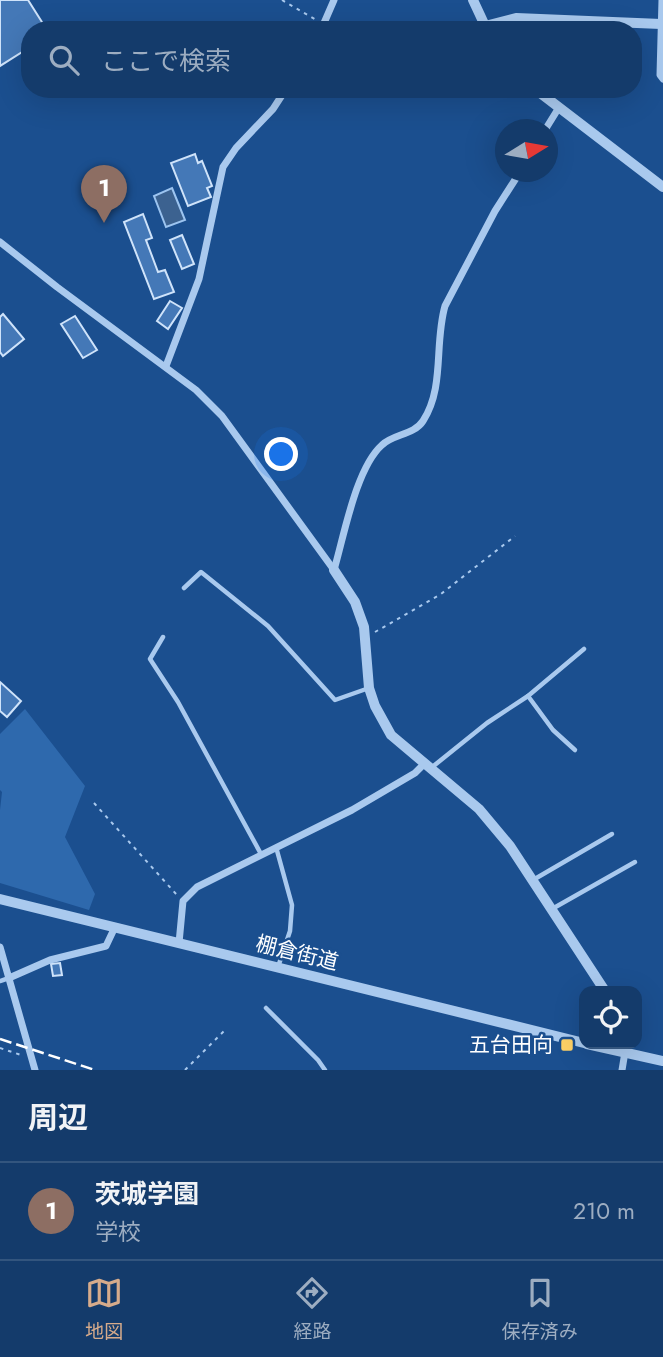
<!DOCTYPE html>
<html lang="ja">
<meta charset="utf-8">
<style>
body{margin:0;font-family:Jost,"Noto Sans JP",sans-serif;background:#214673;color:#f1f3f6}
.controls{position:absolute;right:21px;bottom:21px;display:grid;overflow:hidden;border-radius:14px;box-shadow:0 7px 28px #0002}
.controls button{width:63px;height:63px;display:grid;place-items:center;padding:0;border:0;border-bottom:2px solid #33557e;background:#143b6b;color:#f1f3f6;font:35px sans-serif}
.compass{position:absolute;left:495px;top:119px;width:63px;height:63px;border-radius:50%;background:#143b6b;box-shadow:0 7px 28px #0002;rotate:79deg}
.you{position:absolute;left:282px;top:455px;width:24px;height:24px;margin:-18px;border:5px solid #fff;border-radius:50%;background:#1a73e8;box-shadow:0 0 0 10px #1a73e833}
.badge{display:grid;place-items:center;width:46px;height:46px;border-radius:50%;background:#d6ab8b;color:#fff;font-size:23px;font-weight:700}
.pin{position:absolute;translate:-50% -58px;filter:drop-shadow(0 2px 4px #0008)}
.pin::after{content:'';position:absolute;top:37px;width:24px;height:21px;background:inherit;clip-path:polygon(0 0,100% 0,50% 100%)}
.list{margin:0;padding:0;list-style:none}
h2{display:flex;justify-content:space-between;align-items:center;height:91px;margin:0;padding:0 28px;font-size:30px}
h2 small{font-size:23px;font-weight:400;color:#9dadc1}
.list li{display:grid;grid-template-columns:46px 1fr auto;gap:21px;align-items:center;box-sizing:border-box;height:98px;padding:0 28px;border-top:2px solid #33557e}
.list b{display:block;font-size:26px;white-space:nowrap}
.list p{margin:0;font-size:23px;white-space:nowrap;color:#9dadc1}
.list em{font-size:23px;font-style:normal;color:#9dadc1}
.icon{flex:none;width:38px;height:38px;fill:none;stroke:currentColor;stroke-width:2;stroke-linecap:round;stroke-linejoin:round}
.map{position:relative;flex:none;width:663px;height:1070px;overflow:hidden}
.search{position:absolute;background:#143b6b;box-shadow:0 7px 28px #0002;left:21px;right:21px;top:21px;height:77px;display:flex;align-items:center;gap:18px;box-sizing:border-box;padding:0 24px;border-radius:28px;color:#9dadc1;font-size:26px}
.sheet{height:189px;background:#143b6b}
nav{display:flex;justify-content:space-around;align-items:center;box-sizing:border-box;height:98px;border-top:2px solid #33557e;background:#143b6b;font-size:19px;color:#9dadc1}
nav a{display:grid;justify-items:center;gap:4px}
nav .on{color:#d6ab8b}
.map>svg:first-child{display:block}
</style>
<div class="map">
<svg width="663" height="1070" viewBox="0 0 663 1070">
<rect width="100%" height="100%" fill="#1b4f8f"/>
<polygon fill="#2e69ad" points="25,709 85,786 65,837 95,894 89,910 0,883 0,810 2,792 0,790 0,734"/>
<polygon fill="#3c6290" stroke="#9cc4f0" stroke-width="2" points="172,188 185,220 166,227 154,196"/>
<g fill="#4478b7" stroke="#cfe3fa" stroke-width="2">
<polygon points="0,0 28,0 47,30 30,30 30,47 0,66"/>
<polygon points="195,154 198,163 202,161 212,186 207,188 211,197 188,206 171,163"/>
<polygon points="143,214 152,238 146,240 158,272 165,270 174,292 154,299 124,222"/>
<polygon points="182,235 194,264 182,269 170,240"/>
<polygon points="170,301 182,308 168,329 157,321"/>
<polygon points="3,314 24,339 3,356 0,352 0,317"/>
<polygon points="75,316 97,350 83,358 61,324"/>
<polygon points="0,682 21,701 7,717 0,711"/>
<polygon points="60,963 62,975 53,976 51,964"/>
</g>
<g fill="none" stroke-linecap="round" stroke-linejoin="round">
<g stroke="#a9c9ee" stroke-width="2" stroke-dasharray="3.5 5" stroke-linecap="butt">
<polyline points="282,0 318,21"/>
<polyline points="375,632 441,594 515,536"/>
<polyline points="94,803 177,895"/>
<polyline points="0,1048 21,1055"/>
<polyline points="185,1070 225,1030"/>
</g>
<g stroke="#a9c9ee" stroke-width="4.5">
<polyline points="184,588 201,572 268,626 335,700 369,688"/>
<polyline points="163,637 150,659 178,702 261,854"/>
<polyline points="528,696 553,730 575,750"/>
<polyline points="431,768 487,723 528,696 584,649"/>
<polyline points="276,847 292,905 290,931 278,967"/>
<polyline points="533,880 612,834"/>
<polyline points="552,909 635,862"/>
<polyline points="0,981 9,978"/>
<polyline points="266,1008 318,1060 325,1070"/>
</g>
<g stroke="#a9c9ee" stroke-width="7">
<polyline points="662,0 660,75 663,79"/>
<polyline points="321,30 334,0"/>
<polyline points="545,130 558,109"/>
<polyline points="0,242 57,287 196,390 222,416 334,570"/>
<polyline points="166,366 199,279 223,167 236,148 273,109 286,89"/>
<path d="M334,570c10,-34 22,-102 48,-125 11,-11 32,-10 41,-24 22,-34 11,-77 22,-115l50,-95 25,-39"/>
<polyline points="179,943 183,901 197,887 352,810 415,773 424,764"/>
<polyline points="0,947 35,1070"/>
<polyline points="9,978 50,960 106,946 115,927"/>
<polyline points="622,1070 625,1052"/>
</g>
<g stroke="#a9c9ee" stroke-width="10">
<polyline points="473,0 487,30"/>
<polyline points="485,26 516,18 661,24"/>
<polyline points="535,89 663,187"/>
<polyline points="334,570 355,602 364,627 369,688 375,706 391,735 479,809 510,846 605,991"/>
<polyline points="0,899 584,1043"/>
<polyline points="587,1044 663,1061"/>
</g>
<polyline stroke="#fff" stroke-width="2.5" stroke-dasharray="12 5" stroke-linecap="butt" points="0,1039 95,1070"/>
</g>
<rect fill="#ffd166" stroke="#1b4f8f" stroke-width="2.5" x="560" y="1038" width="14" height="14" rx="3.5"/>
<g text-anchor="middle" stroke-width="5" stroke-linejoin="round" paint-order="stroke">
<g font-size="21" fill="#fff" stroke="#1b4f8f">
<text transform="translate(297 953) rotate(14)" y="7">棚倉街道</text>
</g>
<g font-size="21" fill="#fff" stroke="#1b4f8f" text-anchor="end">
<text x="553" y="1052">五台田向</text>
</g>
</g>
</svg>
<div class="controls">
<button><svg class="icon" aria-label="locate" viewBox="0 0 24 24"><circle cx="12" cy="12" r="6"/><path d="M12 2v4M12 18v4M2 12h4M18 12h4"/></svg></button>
</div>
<svg class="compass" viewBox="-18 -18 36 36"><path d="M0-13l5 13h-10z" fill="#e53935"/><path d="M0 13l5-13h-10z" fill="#9dadc1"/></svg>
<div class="you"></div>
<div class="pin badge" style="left:104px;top:223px;background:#8d6e63">1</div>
<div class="search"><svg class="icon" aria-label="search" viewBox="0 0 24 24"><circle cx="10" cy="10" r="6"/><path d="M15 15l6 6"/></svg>ここで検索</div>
</div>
<section class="sheet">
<h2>周辺<small></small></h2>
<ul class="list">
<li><span class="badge" style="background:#8d6e63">1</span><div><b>茨城学園</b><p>学校</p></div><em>210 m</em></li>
</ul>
</section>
<nav>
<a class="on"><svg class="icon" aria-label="map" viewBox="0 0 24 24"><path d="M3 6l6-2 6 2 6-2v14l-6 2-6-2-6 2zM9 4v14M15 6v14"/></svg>地図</a>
<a><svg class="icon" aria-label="directions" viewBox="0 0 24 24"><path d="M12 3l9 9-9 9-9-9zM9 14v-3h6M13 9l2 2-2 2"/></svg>経路</a>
<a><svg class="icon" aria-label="saved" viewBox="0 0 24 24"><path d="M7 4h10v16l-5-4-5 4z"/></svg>保存済み</a>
</nav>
